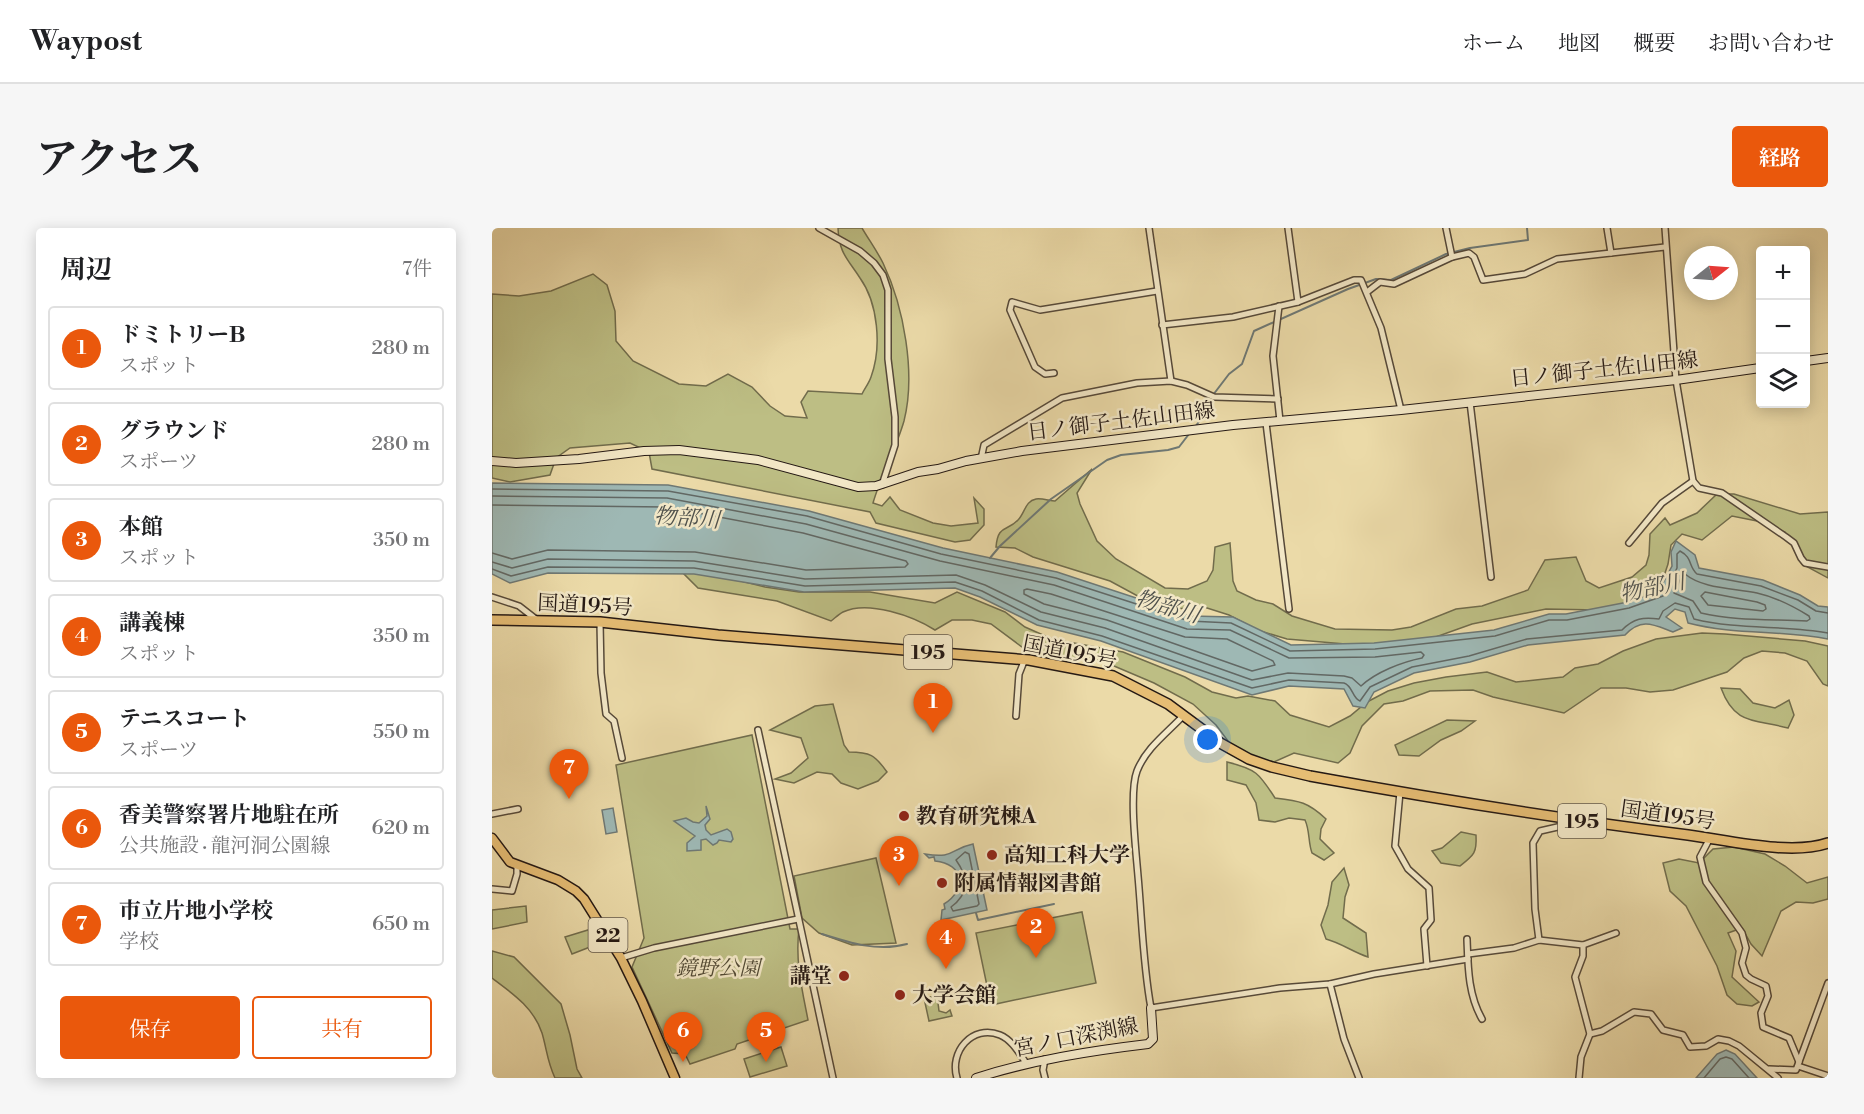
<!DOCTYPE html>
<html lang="ja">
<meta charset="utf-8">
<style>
body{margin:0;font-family:"Libre Bodoni","Noto Serif JP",serif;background:#f6f6f6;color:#202124}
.controls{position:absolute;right:18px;top:18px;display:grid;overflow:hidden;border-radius:6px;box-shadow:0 3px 15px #0003}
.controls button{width:54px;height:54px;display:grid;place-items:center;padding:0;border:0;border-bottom:2px solid #e0e0e0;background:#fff;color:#202124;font:30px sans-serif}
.compass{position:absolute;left:1192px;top:18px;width:54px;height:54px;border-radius:50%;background:#fff;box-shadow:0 3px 15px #0003;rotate:73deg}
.you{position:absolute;left:716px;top:512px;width:21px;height:21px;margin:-15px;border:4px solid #fff;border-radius:50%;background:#1a73e8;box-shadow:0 0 0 9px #1a73e833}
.badge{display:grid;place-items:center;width:39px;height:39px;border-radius:50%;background:#ea580c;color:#fff;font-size:20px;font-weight:700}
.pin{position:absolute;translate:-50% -50px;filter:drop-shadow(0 2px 3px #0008)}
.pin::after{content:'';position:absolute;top:32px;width:21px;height:18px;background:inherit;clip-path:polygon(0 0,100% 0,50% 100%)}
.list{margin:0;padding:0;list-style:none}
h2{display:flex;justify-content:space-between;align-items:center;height:78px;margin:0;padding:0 24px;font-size:26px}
h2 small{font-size:20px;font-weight:400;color:#757577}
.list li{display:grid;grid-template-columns:39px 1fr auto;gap:18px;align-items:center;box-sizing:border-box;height:84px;margin:0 12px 12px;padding:0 12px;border:2px solid #e0e0e0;border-radius:6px}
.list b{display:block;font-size:22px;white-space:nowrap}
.list p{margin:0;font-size:20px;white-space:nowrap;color:#757577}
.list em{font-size:20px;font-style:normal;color:#757577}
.actions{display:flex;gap:12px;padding:18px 24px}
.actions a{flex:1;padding:14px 0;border:2px solid #ea580c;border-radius:6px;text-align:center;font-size:21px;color:#ea580c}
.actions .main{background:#ea580c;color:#fff}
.icon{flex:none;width:33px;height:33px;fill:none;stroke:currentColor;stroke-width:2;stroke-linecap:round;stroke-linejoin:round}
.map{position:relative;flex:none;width:1336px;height:850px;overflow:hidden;border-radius:6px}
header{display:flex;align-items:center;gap:36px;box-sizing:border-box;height:84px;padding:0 30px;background:#fff;border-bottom:2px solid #e0e0e0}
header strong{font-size:28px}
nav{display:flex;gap:33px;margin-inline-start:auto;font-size:21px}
.intro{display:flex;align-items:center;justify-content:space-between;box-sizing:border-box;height:144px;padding:0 36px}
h1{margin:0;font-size:42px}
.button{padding:15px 27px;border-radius:6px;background:#ea580c;color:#fff;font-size:21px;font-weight:700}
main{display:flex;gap:36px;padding:0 36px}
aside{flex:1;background:#fff;border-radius:6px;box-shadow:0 3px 15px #0003}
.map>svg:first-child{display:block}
</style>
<header>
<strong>Waypost</strong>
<nav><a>ホーム</a><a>地図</a><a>概要</a><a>お問い合わせ</a></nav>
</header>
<div class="intro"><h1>アクセス</h1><a class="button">経路</a></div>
<main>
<aside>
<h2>周辺<small>7件</small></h2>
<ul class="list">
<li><span class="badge">1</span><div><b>ドミトリーB</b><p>スポット</p></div><em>280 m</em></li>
<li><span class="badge">2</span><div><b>グラウンド</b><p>スポーツ</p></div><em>280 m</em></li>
<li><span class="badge">3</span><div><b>本館</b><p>スポット</p></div><em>350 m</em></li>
<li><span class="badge">4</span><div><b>講義棟</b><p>スポット</p></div><em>350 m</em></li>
<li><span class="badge">5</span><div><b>テニスコート</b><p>スポーツ</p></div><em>550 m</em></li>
<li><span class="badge">6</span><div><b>香美警察署片地駐在所</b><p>公共施設 · 龍河洞公園線</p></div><em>620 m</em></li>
<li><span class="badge">7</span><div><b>市立片地小学校</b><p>学校</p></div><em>650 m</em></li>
</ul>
<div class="actions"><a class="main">保存</a><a>共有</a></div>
</aside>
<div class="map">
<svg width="1336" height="850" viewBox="0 0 1336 850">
<rect width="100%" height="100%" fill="#ebdaa8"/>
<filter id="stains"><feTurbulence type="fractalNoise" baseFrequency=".00333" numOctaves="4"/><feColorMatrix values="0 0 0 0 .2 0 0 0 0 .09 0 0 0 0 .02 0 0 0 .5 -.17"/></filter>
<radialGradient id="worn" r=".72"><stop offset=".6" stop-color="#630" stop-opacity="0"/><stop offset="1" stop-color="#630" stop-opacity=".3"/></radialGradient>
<g fill="#bdbe84" stroke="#716c4c" stroke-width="1.5">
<path d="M346,0h24c7,12 15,23 21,35 21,44 33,111 21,158 -8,28 -23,54 -31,82l9,3 8,-9 10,13 33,13 18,3 27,-3 -4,-25 10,11v16l-14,15 -15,2 -79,-19 -6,-11 -218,-43 -3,-17 -19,-9 -60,5 -14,10 -6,17 -40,7 -18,-4v-184l27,2 32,-5 42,-17 14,11 8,26 1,30 17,20 46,23 27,2 22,-12 24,13 18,19 15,10 22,2 -6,-16 7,-11 54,3c3,-6 7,-11 9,-17 11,-30 7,-74 -11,-99 -13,-20 -21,-25 -22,-50z"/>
<path d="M600,241l-15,24 3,11 17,37 19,18 49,29 23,1 19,-8 6,-11 2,-23 15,-4 3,38 4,10 19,9 17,4 19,12 43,13 57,1 19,-3 45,-18 26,-3 46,-16 17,-30 31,-3 10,24 13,7 33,-11 14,-12 3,-10 1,-21 15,-16 5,7 27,-12 20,-19h17l66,20 28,-2v66l-26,-14 -17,-32 -28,-11 -25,-5 -30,24 -20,-6 -11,11 -3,19 -6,18 -11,18 -52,10 -53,-1 -74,15 -53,19 -62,2 -70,-6 -30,-9 -28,-15 -25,-8 -29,2 -17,-2 -48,-26 -77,-24 -18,-9 -19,-1c2,-23 11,-15 22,-27 7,-7 7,-19 18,-21 6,-1 14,2 19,2z"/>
<path d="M209,343l64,16 34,5h71l65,11 22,-11 48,20 20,15 27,12 71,13 62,25 27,15 24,6 12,-2 27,5 15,14 39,12 21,-11 17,-14 21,-11 26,-8 32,-6 41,-5 29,10 47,-5 12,-9 23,-4 25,-13 33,-12 46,-6 23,1 80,7 23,5v40l-5,-2 -16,-23 -22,-8 -23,-2 -18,7 -17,14 -54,18 -23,2 -24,-4h-25l-37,25 -71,-16 -20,-7 -43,1 -27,10 -19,3 -22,22 -12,27 -12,10 -44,-10 -20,9 -22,-5 -21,-12 -15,-20 -23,-21 -39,-21 -54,-23 -47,-4 -27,-6 -35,-26 -19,-4h-20l-17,10c-22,-14 -67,-30 -92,-18 -4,2 -8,6 -12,9l-54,-20 -79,-13 -15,-15z"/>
<path d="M1229,460l19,1 13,14 22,5 14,-8 5,15 -6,13c-33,-9 -53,-2 -67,-40z"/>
<path d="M341,476l11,41 5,7c21,0 26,3 38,20l-9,9 -20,8 -17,-6 -9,-9 -15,-2 -23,11 -19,-4 16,-6 17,-15 -7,-20 -31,-8 45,-24z"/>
<polygon points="955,492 983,493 969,503 949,512 927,528 907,527 903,517"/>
<path d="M260,507l38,194h9c-4,32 3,60 9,91l-71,24 -2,5 -45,15 -5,-10 -13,-1 -40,-86 12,-29 -28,-173z"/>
<path d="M735,534c29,7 32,11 48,36 25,3 33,4 51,21l-5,10 -1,10 14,14 -10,7 -12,-7c-4,-11 -2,-22 -7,-33l-16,-2 -14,4 -16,-2 -3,-17 -10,-18 -19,-5z"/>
<path d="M969,604l15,3c1,18 -2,20 -16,31l-19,-3 -9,-12 10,-3z"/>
<polygon points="1242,619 1273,626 1293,638 1315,655 1336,649 1336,671 1321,675 1304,674 1289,683 1270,728 1259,716 1250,700 1236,705 1244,723 1240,749 1267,774 1260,778 1245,776 1235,767 1225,738 1194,678 1178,663 1171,635 1187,631 1207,635 1221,621"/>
<polygon points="384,630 404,715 360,717 327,705 310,690 302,648"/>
<path d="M852,640l5,17 -4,12 -2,21 23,15 2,24c-15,-5 -27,-14 -42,-18l-5,-14 7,-20 4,-23z"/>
<polygon points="34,678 35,694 0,701 0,682"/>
<polygon points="590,684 604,755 499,777 484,705"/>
<polygon points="109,698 116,712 80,726 73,709"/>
<path d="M0,723l22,6 47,47 9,31 7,34 5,9h-27c-8,-17 -8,-28 -13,-45 -8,-25 -30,-40 -50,-55z"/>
<polygon points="449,767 450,770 446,775 447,783 454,785 458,782 460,788 437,793 432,770"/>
<polygon points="289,819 295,838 258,849 252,831"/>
</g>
<g fill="#9eb8b4" stroke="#6e7874" stroke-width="1.5">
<path d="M0,255l176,2 141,26 134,37 114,24 134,44 42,1 58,28 83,-2 120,-13 55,-16h17l62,-12 30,-10 14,-26 -1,-14 5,-11 19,14 4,13 64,12 37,15 18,11 10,1v32c-47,-9 -94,-4 -140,-16l-3,-11 -10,-3 -9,8 16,11 -9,4c-19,-7 -31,-15 -48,3l-97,10 -58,17 -56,11 -40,19 -9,16 -12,-2 -9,-17 -55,-3 -37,9 -151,-54 -64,-16 -57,-28 -25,-9 -151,4 -110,-18 -146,-1 -38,10 -18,-9z"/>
<polygon points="214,578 218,591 213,597 214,602 219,607 235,601 239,604 241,611 239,614 227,612 225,615 221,617 214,611 209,612 209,622 195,623 195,615 203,608 182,593 194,590 201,594 207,595 215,588"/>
<polygon points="121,580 125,604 114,606 110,582"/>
<path d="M481,616l14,66 -46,10 1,-10 3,-1 -1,-5c24,-15 20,-40 -9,-43l-1,-4 -5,1 -4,-4c30,5 24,-5 48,-10z"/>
<polygon points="1234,822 1243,826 1265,850 1204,850 1225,826"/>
</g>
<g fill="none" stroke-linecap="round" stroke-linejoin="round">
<g stroke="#626864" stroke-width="1.5">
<path d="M0,261l176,2 139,25 134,38 115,24 133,43 42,2 59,28 85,-2 120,-13 54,-16h18l62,-12 34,-12 14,-28v-14l3,-3c13,7 8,15 17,23l64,12 37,14 18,11 12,2"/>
<path d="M0,268l175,2 139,26 134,37 114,24 133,44 43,1 59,28 86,-1 46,-5 3,3 -2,3c-20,4 -46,14 -61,28l-9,-8 -8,-2 -56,-3 -36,7 -147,-52 -64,-16 -56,-27 -29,-10 -151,4 -111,-18 -146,-2 -36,9 -20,-6"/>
<polyline points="0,277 174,279 311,305 414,333 416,336 413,339 314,342 203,324 56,322 20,331 0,325"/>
<path d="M0,341l19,7 37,-9 146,1 111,18 150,-4 27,9 57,29 63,16 150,52 37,-8 55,3c9,3 8,15 16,18l10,-14 42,-20 57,-11 58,-17 95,-9c12,-12 21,-13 37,-11l4,-8 12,-8 14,4 5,12c44,11 90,6 134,14"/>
<path d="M1193,346c18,15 49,14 72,19 18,4 36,13 52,23l1,3 -3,2c-35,-2 -72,0 -106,-8l-8,-12 -19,-8 8,-17z"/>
<polygon points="535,361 559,366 693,409 735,411 781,433 783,437 760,443 615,392 552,376 532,366 532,362"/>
<polygon points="1213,364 1265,374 1273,377 1274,381 1271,383 1216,377 1209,368"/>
<path d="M473,624l4,2 10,50 -2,2 -24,5 -2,-4c18,-13 18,-29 5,-47z"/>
<polyline points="1212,850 1228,831 1234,829 1240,831 1257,850"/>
</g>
<g stroke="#6e7874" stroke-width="2">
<polyline points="703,199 709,191 721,167 737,146 750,136 762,103 856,61 884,51 899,52 954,26 978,20 1036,12 1035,0"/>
<polyline points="498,330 508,318 559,271 615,232 629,227 676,222 687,219 697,206"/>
<polyline points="484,685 486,692 562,676"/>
<path d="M330,706c28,9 56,18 85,10"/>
</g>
<g stroke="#564939" stroke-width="8">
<g id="minor">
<polyline points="327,0 368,23 382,35 391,47 396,62 396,131 403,189 403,217 390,257"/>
<polyline points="657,0 679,153"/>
<polyline points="796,0 806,74"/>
<polyline points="954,0 960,29"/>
<polyline points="1115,0 1119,25"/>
<polyline points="1173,0 1184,152 1201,253 1207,260 1230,265 1294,309 1302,315 1309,330 1313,335 1336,339"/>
<polyline points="875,64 888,54 902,56 960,29 977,25 982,29 991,52 1033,46 1065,31 1173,19"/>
<polyline points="787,78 781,128 788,193"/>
<polyline points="670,97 741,89 806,74 862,52 869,52 889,100 909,182"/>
<polyline points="562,145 553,146 543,139 518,82 520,74 548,82 665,63"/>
<polyline points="978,174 999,349"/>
<polyline points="774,195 797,381"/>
<polyline points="489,231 492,217 570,170 645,155 679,153 695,157 722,169 786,171"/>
<polyline points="1137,315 1170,275 1201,253"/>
<polyline points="0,369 27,378 45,392"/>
<polyline points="108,394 109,445 114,486 122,493 130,530"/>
<path d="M692,487c-17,18 -38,33 -47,56 -8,21 -1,80 1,105 4,44 5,89 13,132l129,-20 50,-4 44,-10 94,-15"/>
<polyline points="524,488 527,446 533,431"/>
<polyline points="266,502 341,850"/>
<polyline points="908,564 903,618 916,641 937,660 939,692 932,701 935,738"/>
<polyline points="0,586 26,581"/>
<polyline points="1218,610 1208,629 1214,654 1250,705 1254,720 1250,735 1254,747 1259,751 1274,758 1276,768 1269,785 1271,799 1297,810 1307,834"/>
<polyline points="0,661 20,663 25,646 25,638"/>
<path d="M975,711c1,27 1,56 15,80"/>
<polyline points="1047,712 1043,681 1041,615 1048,603 1070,598 1076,591"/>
<polyline points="976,726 1022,720 1047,712 1091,717 1124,705"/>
<polyline points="129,730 162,720 306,691"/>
<polyline points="838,756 852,811 867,850"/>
<polyline points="1098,806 1110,803 1142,784 1159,786 1171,802 1191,807 1198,819 1214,818 1226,811 1237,813 1247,818 1286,850"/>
<polyline points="553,831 551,842 553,850"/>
<polyline points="1306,838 1336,848"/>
<polyline points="1277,841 1304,842 1336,755"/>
<path d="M465,850c-8,-26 15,-54 43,-43 12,5 19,18 26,28"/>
<polyline points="1087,850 1089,829 1098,806 1083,749 1091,728 1091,717"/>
</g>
</g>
<g stroke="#251914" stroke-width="10">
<g id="secondary">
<polyline points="1314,133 1336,130"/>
<polyline points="0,233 24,235 87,231 152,223 187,222 266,232 366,259 384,258 426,244 446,241 474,233 530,223 741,197 909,182 1184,152 1268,140"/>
<path d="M484,850c57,-18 113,-27 172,-34l5,-5 -2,-31"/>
</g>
</g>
<g stroke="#251914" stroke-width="11">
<polyline id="primary" points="0,610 18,634 66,652 84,663 92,671 129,730 150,773 183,850"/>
</g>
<g stroke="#251914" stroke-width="12">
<path id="trunk" d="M0,392l108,2 118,13 311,25 84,16 55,28 54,40 27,15 23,8 38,9c126,23 252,43 378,59 39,5 103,21 140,8"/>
</g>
<use href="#minor" stroke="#f2e7c6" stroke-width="5"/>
<use href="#secondary" stroke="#f2e7c6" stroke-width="8"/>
<use href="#primary" stroke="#e6bd74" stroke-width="8"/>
<use href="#trunk" stroke="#e6bd74" stroke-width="9"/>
</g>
<g fill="#8f2418" stroke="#f2e7c6" stroke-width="2">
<circle cx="412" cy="588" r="6"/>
<circle cx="500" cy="627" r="6"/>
<circle cx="450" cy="655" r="6"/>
<circle cx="352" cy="748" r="6"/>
<circle cx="408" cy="767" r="6"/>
</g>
<g text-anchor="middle" stroke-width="5" stroke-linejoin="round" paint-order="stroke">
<g fill="#f2e7c6" stroke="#625749" stroke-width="1.5">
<rect x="412" y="407" width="48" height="34" rx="4.5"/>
<rect x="1066" y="576" width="48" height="34" rx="4.5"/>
<rect x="96.5" y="690" width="39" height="34" rx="4.5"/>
</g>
<g font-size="20" font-weight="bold" fill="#251914">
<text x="436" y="431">195</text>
<text x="1090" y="600">195</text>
<text x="116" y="714">22</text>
</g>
<g font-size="21" fill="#251914" stroke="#f2e7c6">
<text transform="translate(1112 141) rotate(-6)" y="7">日ノ御子土佐山田線</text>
<text transform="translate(629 193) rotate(-7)" y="7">日ノ御子土佐山田線</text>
<text transform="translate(93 377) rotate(3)" y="7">国道195号</text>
<text transform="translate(578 424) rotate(11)" y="7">国道195号</text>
<text transform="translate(1176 587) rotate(8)" y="7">国道195号</text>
<text transform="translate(584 809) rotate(-11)" y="7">宮ノ口深渕線</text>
</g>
<g font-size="21" font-weight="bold" fill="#251914" stroke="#f2e7c6" text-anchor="start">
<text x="424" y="595">教育研究棟A</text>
<text x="512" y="634">高知工科大学</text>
<text x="462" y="662">附属情報図書館</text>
<text x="340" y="755" text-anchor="end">講堂</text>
<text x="420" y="774">大学会館</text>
</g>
<g font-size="21" font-style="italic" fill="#534b36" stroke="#f2e7c6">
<text x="226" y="747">鏡野公園</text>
</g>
<g font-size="22" font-style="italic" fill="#4f514c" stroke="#f2e7c6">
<text transform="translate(195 289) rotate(4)" y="8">物部川</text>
<text transform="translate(1160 359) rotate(-12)" y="8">物部川</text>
<text transform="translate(676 378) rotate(16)" y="8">物部川</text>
</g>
</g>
<rect width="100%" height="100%" filter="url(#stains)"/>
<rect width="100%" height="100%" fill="url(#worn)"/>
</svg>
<div class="controls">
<button>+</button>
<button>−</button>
<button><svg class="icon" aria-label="layers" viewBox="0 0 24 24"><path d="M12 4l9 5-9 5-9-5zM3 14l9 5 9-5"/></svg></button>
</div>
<svg class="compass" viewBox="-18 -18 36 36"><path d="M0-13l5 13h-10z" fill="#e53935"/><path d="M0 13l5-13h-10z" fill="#757577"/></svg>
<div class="you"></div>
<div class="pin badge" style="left:441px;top:505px">1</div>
<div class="pin badge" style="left:544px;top:730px">2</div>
<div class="pin badge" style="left:407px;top:658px">3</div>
<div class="pin badge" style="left:454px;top:741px">4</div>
<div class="pin badge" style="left:274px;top:834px">5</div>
<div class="pin badge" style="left:191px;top:834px">6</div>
<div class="pin badge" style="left:77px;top:571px">7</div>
</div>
</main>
